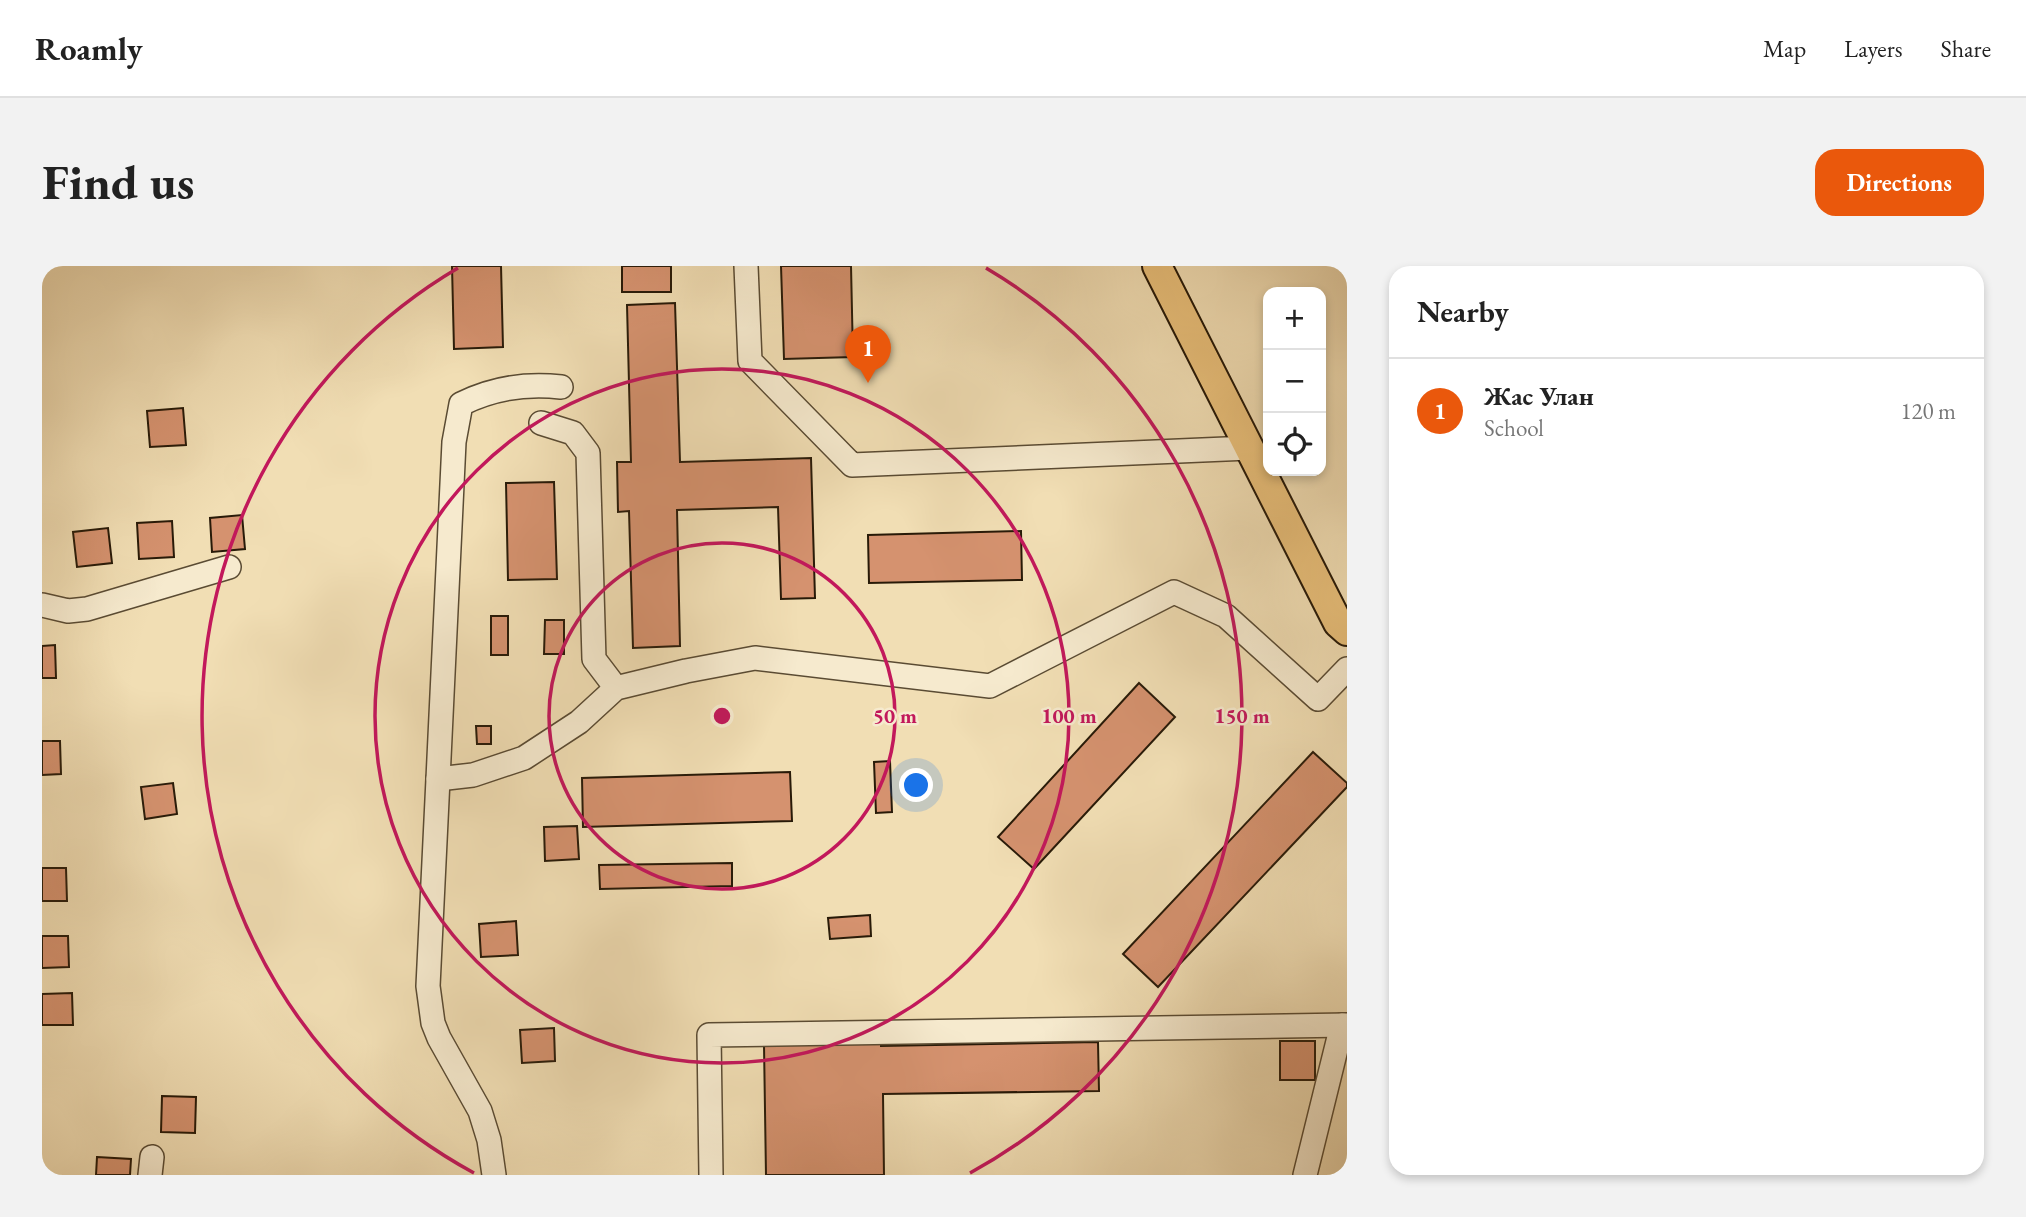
<!DOCTYPE html>
<meta charset="utf-8">
<style>
body{margin:0;font-family:"EB Garamond",serif;background:#f2f2f2;color:#222}
.controls{position:absolute;right:21px;top:21px;display:grid;overflow:hidden;border-radius:14px;box-shadow:0 4px 10px #0003}
.controls button{width:63px;height:63px;display:grid;place-items:center;padding:0;border:0;border-bottom:2px solid #e0e0e0;background:#fff;color:#222;font:35px sans-serif}
.you{position:absolute;left:875px;top:520px;width:24px;height:24px;margin:-18px;border:5px solid #fff;border-radius:50%;background:#1a73e8;box-shadow:0 0 0 10px #1a73e833}
.badge{display:grid;place-items:center;width:46px;height:46px;border-radius:50%;background:#ea580c;color:#fff;font-size:23px;font-weight:700}
.pin{position:absolute;translate:-50% -58px;filter:drop-shadow(0 2px 4px #0008)}
.pin::after{content:'';position:absolute;top:37px;width:24px;height:21px;background:inherit;clip-path:polygon(0 0,100% 0,50% 100%)}
.list{margin:0;padding:0;list-style:none}
h2{display:flex;justify-content:space-between;align-items:center;height:91px;margin:0;padding:0 28px;font-size:30px}
h2 small{font-size:23px;font-weight:400;color:#767676}
.list li{display:grid;grid-template-columns:46px 1fr auto;gap:21px;align-items:center;box-sizing:border-box;height:105px;padding:0 28px;border-top:2px solid #e0e0e0}
.list b{display:block;font-size:26px;white-space:nowrap}
.list p{margin:0;font-size:23px;white-space:nowrap;color:#767676}
.list em{font-size:23px;font-style:normal;color:#767676}
.icon{flex:none;width:38px;height:38px;fill:none;stroke:currentColor;stroke-width:2;stroke-linecap:round;stroke-linejoin:round}
.map{position:relative;flex:none;width:1305px;height:909px;overflow:hidden;border-radius:21px}
header{display:flex;align-items:center;gap:42px;box-sizing:border-box;height:98px;padding:0 35px;background:#fff;border-bottom:2px solid #e0e0e0}
header strong{font-size:33px}
nav{display:flex;gap:38px;margin-inline-start:auto;font-size:24px}
.intro{display:flex;align-items:center;justify-content:space-between;box-sizing:border-box;height:168px;padding:0 42px}
h1{margin:0;font-size:49px}
.button{padding:18px 32px;border-radius:21px;background:#ea580c;color:#fff;font-size:24px;font-weight:700}
main{display:flex;gap:42px;padding:0 42px}
aside{flex:1;background:#fff;border-radius:21px;box-shadow:0 4px 10px #0003}
.map>svg:first-child{display:block}
</style>
<header>
<strong>Roamly</strong>
<nav><a>Map</a><a>Layers</a><a>Share</a></nav>
</header>
<div class="intro"><h1>Find us</h1><a class="button">Directions</a></div>
<main>
<div class="map">
<svg width="1305" height="909" viewBox="0 0 1305 909">
<rect width="100%" height="100%" fill="#f1deb4"/>
<filter id="stains"><feTurbulence type="fractalNoise" baseFrequency=".00286" numOctaves="4"/><feColorMatrix values="0 0 0 0 .2 0 0 0 0 .09 0 0 0 0 .02 0 0 0 .5 -.17"/></filter>
<radialGradient id="worn" r=".72"><stop offset=".6" stop-color="#630" stop-opacity="0"/><stop offset="1" stop-color="#630" stop-opacity=".3"/></radialGradient>
<g fill="#d5926f" stroke="#281a08" stroke-width="2">
<polygon points="410,0 459,0 461,81 412,83"/>
<rect x="580" y="0" width="49" height="26"/>
<polygon points="739,0 809,0 811,91 742,93"/>
<polygon points="633,37 638,196 769,192 773,332 739,333 736,241 635,244 638,380 591,382 587,245 576,246 575,196 589,196 585,39"/>
<polygon points="141,142 144,179 108,181 105,145"/>
<polygon points="512,216 515,313 466,314 464,217"/>
<polygon points="200,249 203,283 170,286 168,252"/>
<polygon points="130,255 132,291 97,293 95,257"/>
<polygon points="66,262 70,297 35,301 31,266"/>
<polygon points="979,265 980,314 827,317 826,269"/>
<rect x="449" y="350" width="17" height="39"/>
<polygon points="503,354 522,354 522,388 502,388"/>
<polygon points="13,379 14,412 0,412 0,380"/>
<polygon points="1097,417 1133,451 992,603 956,571"/>
<polygon points="434,460 449,460 449,478 435,478"/>
<polygon points="0,475 18,475 19,508 0,509"/>
<polygon points="1271,486 1305,517 1305,521 1116,721 1081,688"/>
<polygon points="848,495 850,546 834,547 832,496"/>
<polygon points="748,506 750,555 541,561 540,512"/>
<polygon points="131,517 135,548 103,553 99,521"/>
<polygon points="535,560 537,593 503,595 502,561"/>
<polygon points="690,597 690,620 558,623 557,599"/>
<polygon points="0,602 24,602 25,635 0,635"/>
<polygon points="828,649 829,670 788,673 786,652"/>
<polygon points="474,655 476,689 439,691 437,658"/>
<polygon points="0,670 26,670 27,701 0,702"/>
<polygon points="30,727 31,759 0,759 0,728"/>
<polygon points="512,762 513,795 480,797 478,764"/>
<rect x="1238" y="775" width="35" height="39"/>
<polygon points="839,776 839,780 1056,776 1057,825 841,828 842,909 724,909 722,779"/>
<polygon points="120,830 154,831 153,867 119,866"/>
<polygon points="55,891 89,893 88,909 54,909"/>
</g>
<g fill="none" stroke-linecap="round" stroke-linejoin="round">
<g stroke="#5a4b33" stroke-width="26">
<g id="minor">
<polyline points="704,0 708,95 810,199 1207,182"/>
<path d="M519,121c-35,-4 -68,1 -100,17l-7,38 -16,337 35,-4 51,-17 55,-36 37,-34 70,-17 69,-13 235,28 184,-94 52,24 92,83 29,-30"/>
<polyline points="499,157 531,167 546,187 552,393 574,422"/>
<polyline points="0,339 26,345 45,343 187,301"/>
<polyline points="396,513 386,720 391,757 397,772 438,845 447,874 452,909"/>
<polyline points="108,909 110,891"/>
<polyline points="669,909 667,769 1305,759"/>
<polyline points="1263,909 1300,759"/>
</g>
</g>
<g stroke="#281a08" stroke-width="32">
<polyline id="major" points="1115,0 1296,357 1305,365"/>
</g>
<use href="#minor" stroke="#f6eace" stroke-width="23"/>
<use href="#major" stroke="#e8bf7a" stroke-width="28"/>
</g>
<g fill="none" stroke="#c2185b" stroke-width="3.5">
<circle cx="680" cy="450" r="173"/>
<circle cx="680" cy="450" r="347"/>
<path d="M432 907A520 520 0 0 1 416 2M944 2A520 520 0 0 1 928 907"/>
</g>
<circle cx="680" cy="450" r="10" fill="#c2185b" stroke="#f6eace" stroke-width="3.5"/>
<g font-size="21" text-anchor="middle" font-weight="bold" fill="#c2185b" stroke="#f6eace" stroke-width="5" stroke-linejoin="round" paint-order="stroke">
<text x="853" y="457">50 m</text>
<text x="1027" y="457">100 m</text>
<text x="1200" y="457">150 m</text>
</g>
<rect width="100%" height="100%" filter="url(#stains)"/>
<rect width="100%" height="100%" fill="url(#worn)"/>
</svg>
<div class="controls">
<button>+</button>
<button>−</button>
<button><svg class="icon" aria-label="locate" viewBox="0 0 24 24"><circle cx="12" cy="12" r="6"/><path d="M12 2v4M12 18v4M2 12h4M18 12h4"/></svg></button>
</div>
<div class="you"></div>
<div class="pin badge" style="left:826px;top:117px">1</div>
</div>
<aside>
<h2>Nearby<small></small></h2>
<ul class="list">
<li><span class="badge">1</span><div><b>Жас Улан</b><p>School</p></div><em>120 m</em></li>
</ul>
</aside>
</main>
